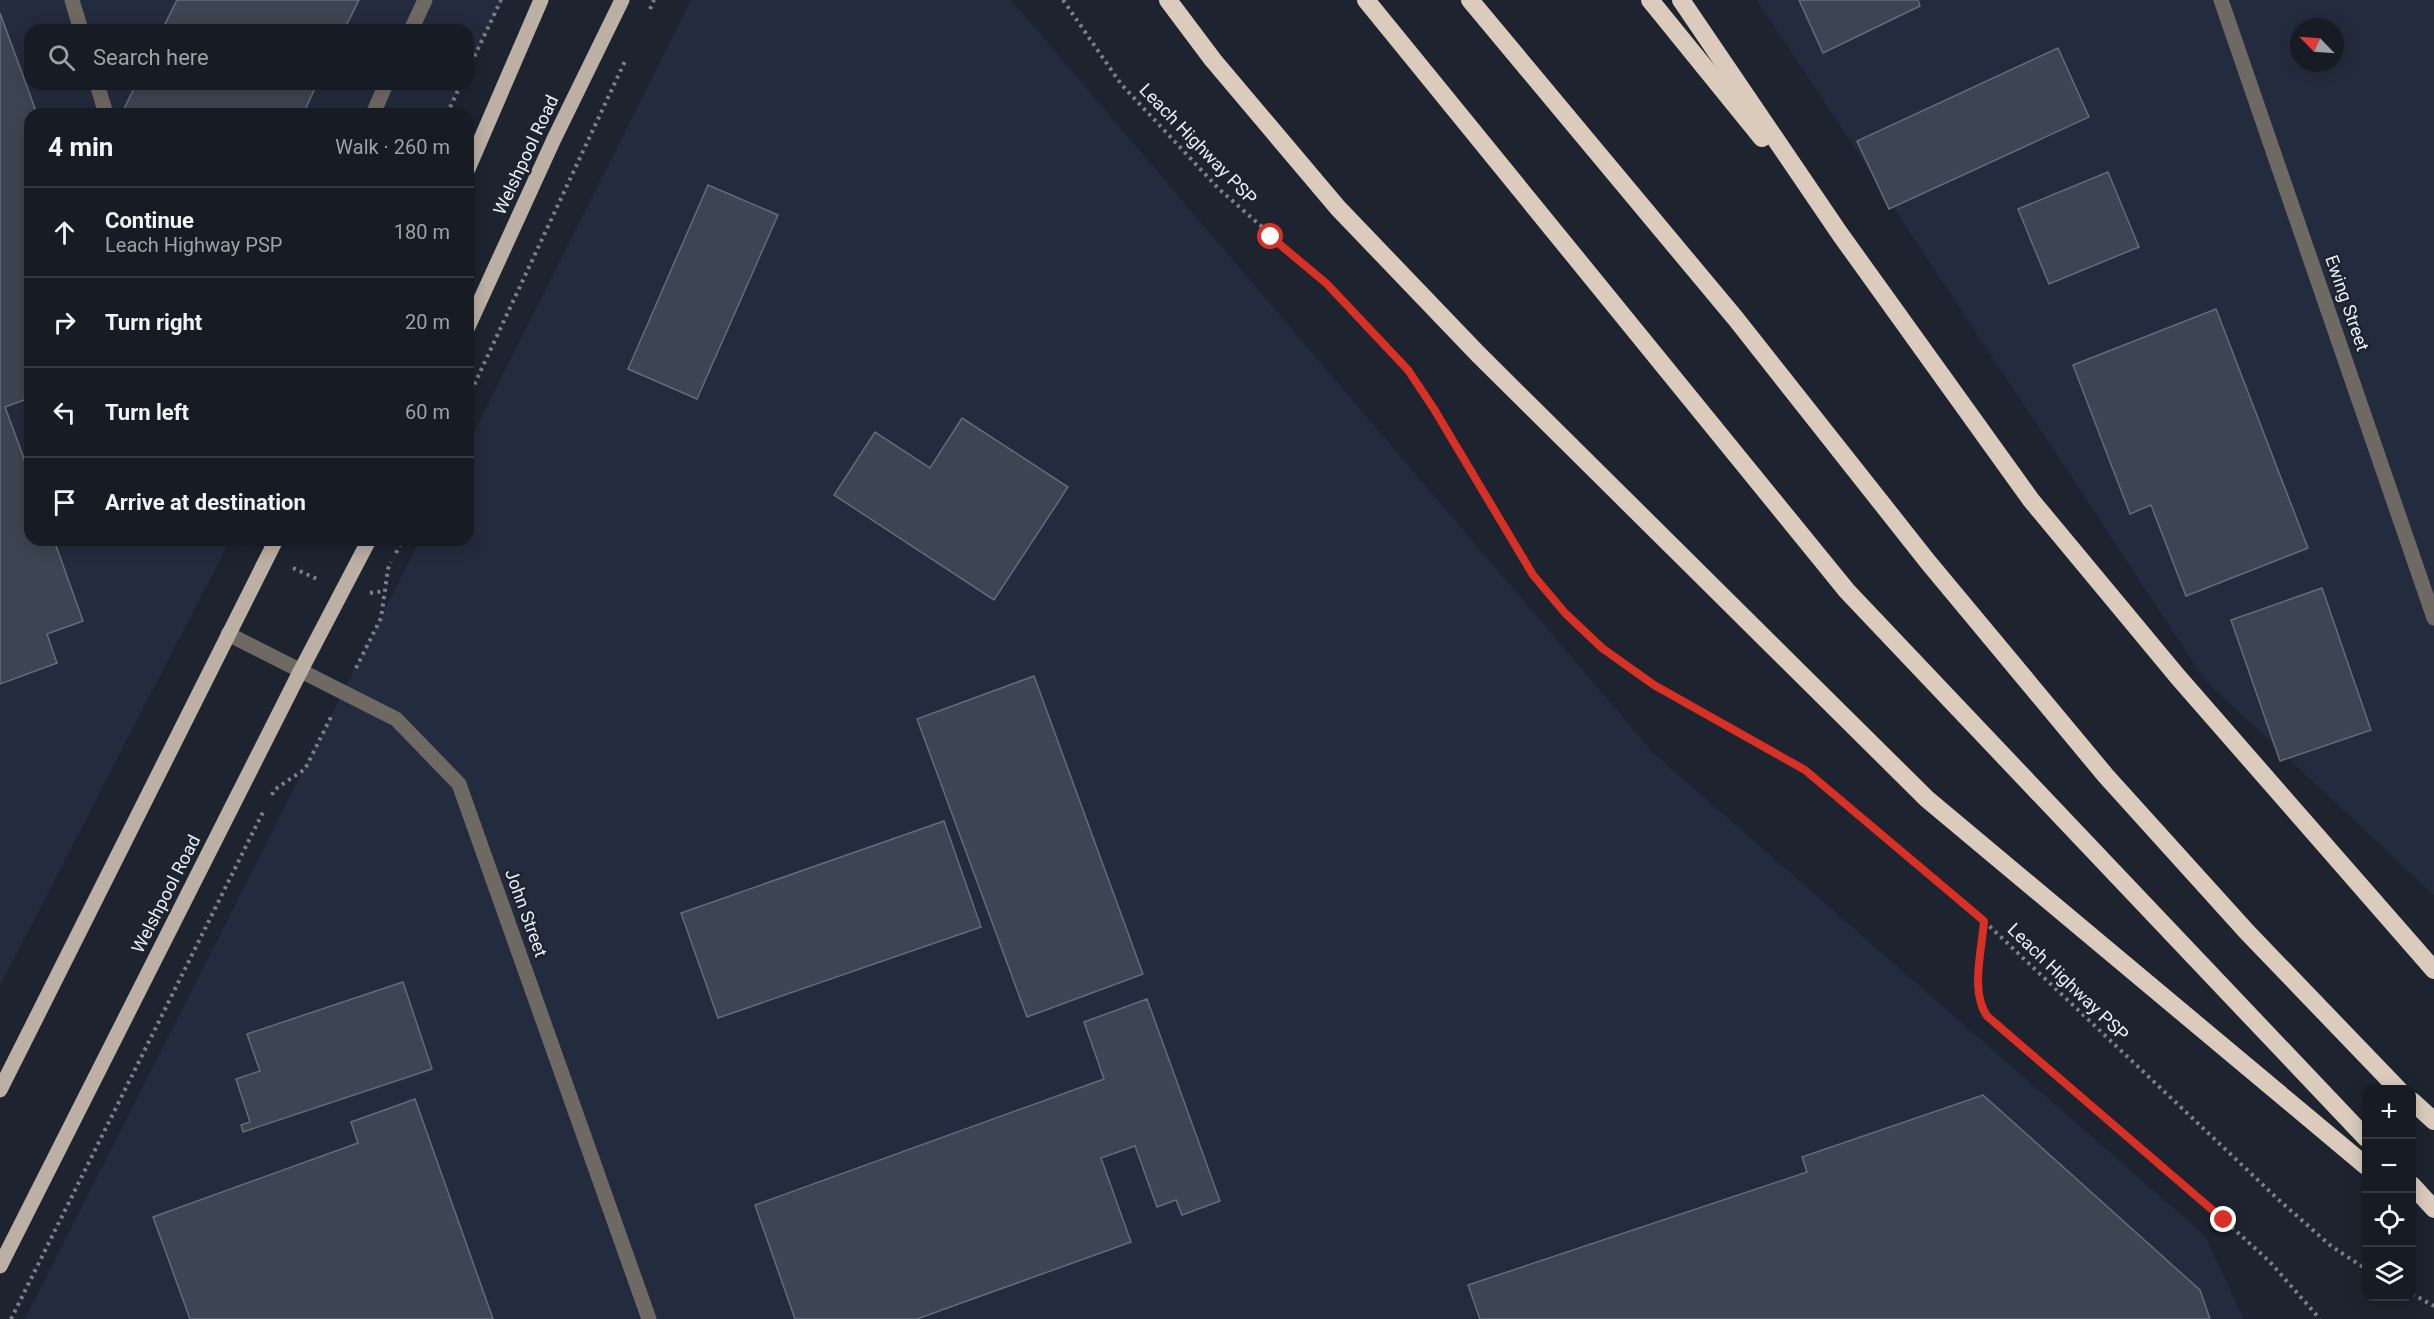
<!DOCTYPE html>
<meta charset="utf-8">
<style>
body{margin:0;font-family:Roboto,sans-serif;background:#232831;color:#f1f3f6}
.controls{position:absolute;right:18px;bottom:18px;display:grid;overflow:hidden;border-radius:12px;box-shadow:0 3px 15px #0003}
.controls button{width:54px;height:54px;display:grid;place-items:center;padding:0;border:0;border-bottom:2px solid #353941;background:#161b24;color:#f1f3f6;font:30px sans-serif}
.compass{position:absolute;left:2290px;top:18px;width:54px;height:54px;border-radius:50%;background:#161b24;box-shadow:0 3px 15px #0003;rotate:295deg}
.stop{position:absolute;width:18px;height:18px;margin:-14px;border:4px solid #d93025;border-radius:50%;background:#fff}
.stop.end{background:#d93025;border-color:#fff;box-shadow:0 2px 6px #0008}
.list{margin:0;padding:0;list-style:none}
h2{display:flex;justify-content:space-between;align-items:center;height:78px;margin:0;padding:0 24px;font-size:26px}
h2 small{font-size:20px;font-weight:400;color:#9ea1a6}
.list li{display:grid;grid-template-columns:39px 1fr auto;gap:18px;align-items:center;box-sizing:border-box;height:90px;padding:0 24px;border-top:2px solid #353941}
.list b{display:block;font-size:22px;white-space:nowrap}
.list p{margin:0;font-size:20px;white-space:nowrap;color:#9ea1a6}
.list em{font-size:20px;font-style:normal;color:#9ea1a6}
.icon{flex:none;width:33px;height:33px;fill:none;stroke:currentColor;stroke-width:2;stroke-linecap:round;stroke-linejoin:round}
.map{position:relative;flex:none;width:2434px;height:1319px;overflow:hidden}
.search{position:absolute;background:#161b24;box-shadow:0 3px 15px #0003;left:24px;top:24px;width:450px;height:66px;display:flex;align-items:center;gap:15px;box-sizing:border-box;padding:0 21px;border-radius:18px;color:#9ea1a6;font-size:22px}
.panel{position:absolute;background:#161b24;box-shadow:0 3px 15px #0003;left:24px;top:108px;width:450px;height:438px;border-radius:18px}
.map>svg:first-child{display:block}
</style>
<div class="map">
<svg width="2434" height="1319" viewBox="0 0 2434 1319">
<rect width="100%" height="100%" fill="#1d2430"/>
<g fill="#232c3e" fill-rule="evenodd">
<polygon points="0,0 504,0 468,71 468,30 30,30 30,84 461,84 447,114 30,114 30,540 230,540 0,986"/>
<polygon points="691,0 1011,0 1654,754 2205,1236 2244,1319 25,1319 420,540 468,540 468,444"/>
<path d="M1757,0h677v895l-228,-214zM2299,27h36v36h-36z"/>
</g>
<g fill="#3d4552" stroke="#646c7b" stroke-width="1.5">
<polygon points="177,0 359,0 344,30 162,30"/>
<polygon points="1799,0 1918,0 1920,6 1823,53"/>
<polygon points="0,13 37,114 30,114 30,398 5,407 30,475 30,540 54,540 83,621 47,634 57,663 0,684"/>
<polygon points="2058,48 2089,117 1889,209 1857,141"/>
<polygon points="136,84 317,84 303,114 123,114 122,113"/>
<polygon points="2108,172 2139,247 2049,284 2018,209"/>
<polygon points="708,185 778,215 697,399 628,369"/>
<polygon points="2216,309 2308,548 2186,596 2151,505 2130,514 2073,365"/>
<polygon points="962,418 1068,487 994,600 834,495 875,432 930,468"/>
<polygon points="2322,588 2371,730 2280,761 2231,620"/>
<polygon points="1034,676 1143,974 1027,1017 917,719"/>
<polygon points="944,821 981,927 718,1018 681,913"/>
<polygon points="403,982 432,1069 243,1132 241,1125 250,1122 236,1079 260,1071 247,1034"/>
<polygon points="1147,999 1220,1201 1182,1215 1176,1200 1157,1207 1135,1146 1101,1158 1131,1242 917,1319 795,1319 755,1205 1104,1079 1084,1022"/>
<polygon points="1983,1095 2200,1290 2210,1319 1480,1319 1468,1285 1807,1172 1802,1157"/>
<polygon points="415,1099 493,1319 190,1319 153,1217 358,1143 351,1122"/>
</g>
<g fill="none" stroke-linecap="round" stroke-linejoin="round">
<g stroke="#7b818b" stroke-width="4" stroke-dasharray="3 4.5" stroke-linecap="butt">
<polyline points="1063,0 1121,84 1219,189 1327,284 1379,337 1408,370 1435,409 1533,575 1565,613 1602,648 1654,685 1805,770 1834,793 1984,921 2280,1201 2331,1246 2366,1269"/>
<polyline points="650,9 654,0"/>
<polyline points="468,70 501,0"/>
<polyline points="447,114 461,84"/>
<polyline points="468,398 626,59"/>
<polyline points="232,540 245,546"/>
<polyline points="396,553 402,540"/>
<polyline points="293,568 319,580"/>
<polyline points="370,593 385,591"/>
<polyline points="356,668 381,618 388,569 391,562"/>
<polyline points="272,795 274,790 305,769 331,717"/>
<path d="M1984,921c-2,29 -14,71 3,95l237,204 46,42 50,57"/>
<polyline points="2412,1294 2434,1306"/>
<polyline points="11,1319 263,812"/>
</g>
<g stroke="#6f6964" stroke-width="15">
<polyline points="72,0 81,30"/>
<polyline points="411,30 425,0"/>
<polyline points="97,84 106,114"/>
<polyline points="373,114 386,84"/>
</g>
<g stroke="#6f6964" stroke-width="15">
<polyline points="2221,0 2434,618"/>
<polyline points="228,634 396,719 459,784 649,1319"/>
</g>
<g stroke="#bcafa4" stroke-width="15">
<polyline points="468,169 541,0"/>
<polyline points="468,327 554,139 622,0"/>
<polyline points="0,1090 276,540"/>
<polyline points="0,1266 301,670 369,540"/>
</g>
<g stroke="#dacbbd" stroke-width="18">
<polyline points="1168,0 1213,60 1338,208 1478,354 1927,799 2366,1166"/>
<polyline points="1366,0 1847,591 2366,1138"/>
<polyline points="1470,0 1736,319 1928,562 2106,776 2247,932 2399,1090"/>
<polyline points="1650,0 1762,138"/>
<polyline points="1681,0 1840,234 2031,500 2178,677 2434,970"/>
<polyline points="2412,1101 2434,1121"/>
<polyline points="2412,1185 2434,1209"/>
</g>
</g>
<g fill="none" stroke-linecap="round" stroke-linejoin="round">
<path stroke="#d93025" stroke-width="8" d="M1271,237l56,47 81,86 26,39 99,166 32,38 37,35 52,37 151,85 179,151c-2,28 -14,71 3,95l237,204"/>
</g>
<g text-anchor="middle" stroke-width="5" stroke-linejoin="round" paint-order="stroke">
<g font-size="18" fill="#eaeff7" stroke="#1d2430">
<text transform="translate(1198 144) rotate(46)" y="6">Leach Highway PSP</text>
<text transform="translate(526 155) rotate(-65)" y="6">Welshpool Road</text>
<text transform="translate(2347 303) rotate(71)" y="6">Ewing Street</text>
<text transform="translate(166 894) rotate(-63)" y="6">Welshpool Road</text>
<text transform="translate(526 913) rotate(70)" y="6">John Street</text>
<text transform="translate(2068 982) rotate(44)" y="6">Leach Highway PSP</text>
</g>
</g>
</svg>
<div class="controls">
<button>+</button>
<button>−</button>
<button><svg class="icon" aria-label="locate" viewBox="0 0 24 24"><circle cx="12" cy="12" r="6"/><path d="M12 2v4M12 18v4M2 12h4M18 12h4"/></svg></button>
<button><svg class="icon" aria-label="layers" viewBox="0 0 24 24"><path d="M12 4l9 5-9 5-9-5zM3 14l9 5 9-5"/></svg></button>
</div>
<svg class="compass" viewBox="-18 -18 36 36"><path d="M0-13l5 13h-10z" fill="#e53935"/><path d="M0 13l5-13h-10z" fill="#9ea1a6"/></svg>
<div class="stop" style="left:1271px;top:237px"></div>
<div class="stop end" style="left:2224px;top:1220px"></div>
<div class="search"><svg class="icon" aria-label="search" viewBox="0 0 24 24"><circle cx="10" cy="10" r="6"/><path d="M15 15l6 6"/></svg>Search here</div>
<section class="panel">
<h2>4 min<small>Walk · 260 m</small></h2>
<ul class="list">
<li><svg class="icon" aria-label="ahead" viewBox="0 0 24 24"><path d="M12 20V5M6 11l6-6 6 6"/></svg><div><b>Continue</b><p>Leach Highway PSP</p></div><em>180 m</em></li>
<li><svg class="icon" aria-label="right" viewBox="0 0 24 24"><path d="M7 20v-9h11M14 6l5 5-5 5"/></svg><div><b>Turn right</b></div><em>20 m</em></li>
<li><svg class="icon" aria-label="left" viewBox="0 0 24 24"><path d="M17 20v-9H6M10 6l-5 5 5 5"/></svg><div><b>Turn left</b></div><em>60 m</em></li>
<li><svg class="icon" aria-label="arrive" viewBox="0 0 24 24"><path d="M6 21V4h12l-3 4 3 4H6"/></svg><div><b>Arrive at destination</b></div></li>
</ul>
</section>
</div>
